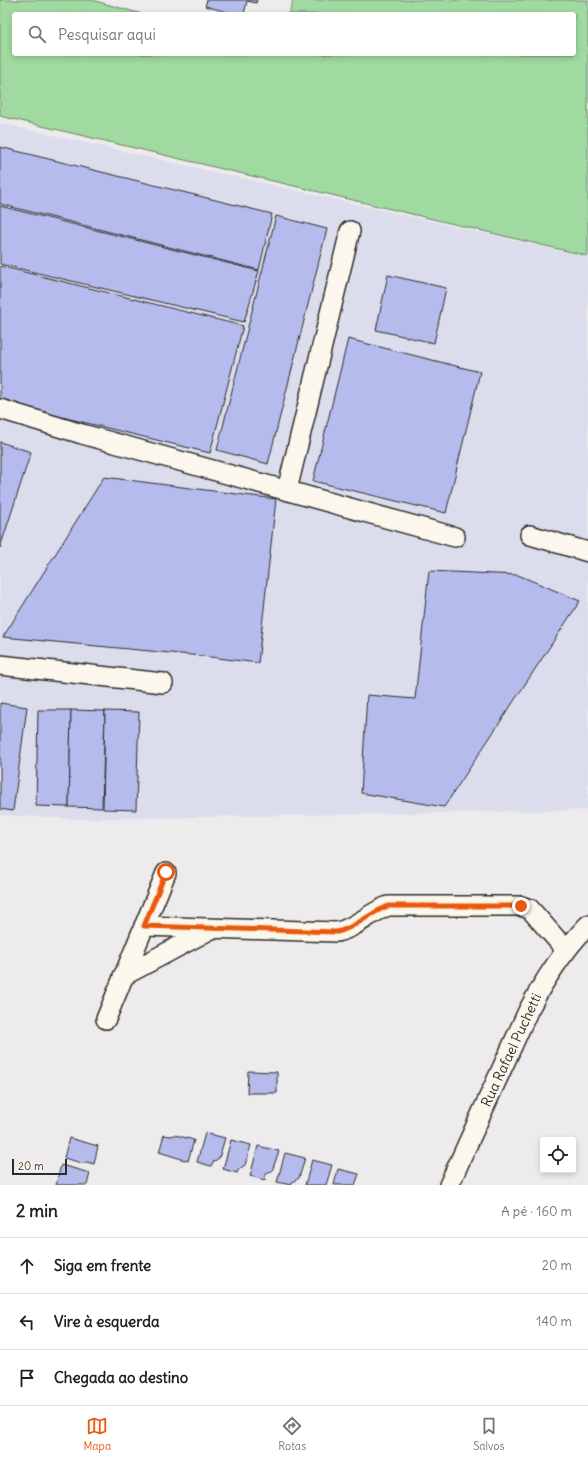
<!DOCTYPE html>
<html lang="pt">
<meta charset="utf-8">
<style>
body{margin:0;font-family:Delius,sans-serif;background:#f6f6f6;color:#202124}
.controls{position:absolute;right:12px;bottom:12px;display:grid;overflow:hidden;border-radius:4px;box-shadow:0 2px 6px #0003}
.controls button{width:36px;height:36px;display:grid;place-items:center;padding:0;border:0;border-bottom:1px solid #e0e0e0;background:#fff;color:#202124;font:20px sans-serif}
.scale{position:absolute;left:12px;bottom:10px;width:55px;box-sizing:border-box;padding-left:4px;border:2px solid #2b2b2b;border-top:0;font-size:11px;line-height:14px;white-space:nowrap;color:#2b2b2b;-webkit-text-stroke:3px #fbf7ec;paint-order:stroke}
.stop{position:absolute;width:12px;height:12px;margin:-9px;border:3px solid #ea580c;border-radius:50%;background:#fff}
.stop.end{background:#ea580c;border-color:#fff;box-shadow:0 1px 4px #0008}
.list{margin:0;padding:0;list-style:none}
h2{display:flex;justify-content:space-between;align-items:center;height:52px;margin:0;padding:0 16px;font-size:17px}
h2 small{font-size:13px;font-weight:400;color:#757577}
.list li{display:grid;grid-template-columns:26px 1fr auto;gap:12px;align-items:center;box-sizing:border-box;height:56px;padding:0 16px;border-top:1px solid #e0e0e0}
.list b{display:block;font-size:15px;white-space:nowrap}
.list em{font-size:13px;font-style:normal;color:#757577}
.icon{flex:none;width:22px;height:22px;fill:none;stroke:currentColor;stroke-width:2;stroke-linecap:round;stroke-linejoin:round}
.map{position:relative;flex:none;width:588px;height:1185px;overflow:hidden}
.search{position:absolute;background:#fff;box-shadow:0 2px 6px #0003;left:12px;right:12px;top:12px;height:44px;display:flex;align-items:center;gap:10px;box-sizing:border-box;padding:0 14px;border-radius:4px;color:#757577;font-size:15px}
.sheet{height:220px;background:#fff}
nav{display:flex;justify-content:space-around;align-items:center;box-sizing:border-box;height:56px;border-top:1px solid #e0e0e0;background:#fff;font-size:11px;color:#757577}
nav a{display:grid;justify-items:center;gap:2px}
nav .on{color:#ea580c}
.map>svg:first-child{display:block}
</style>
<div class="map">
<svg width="588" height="1185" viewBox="0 0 588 1185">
<rect width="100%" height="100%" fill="#edebec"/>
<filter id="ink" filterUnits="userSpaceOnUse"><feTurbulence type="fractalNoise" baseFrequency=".025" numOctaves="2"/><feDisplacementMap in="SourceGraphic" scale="8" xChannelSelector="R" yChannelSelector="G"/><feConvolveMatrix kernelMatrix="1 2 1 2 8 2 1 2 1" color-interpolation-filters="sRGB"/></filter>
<g filter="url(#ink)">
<polygon fill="#dcddec" points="0,123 588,257 588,810 81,819 0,815"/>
<polygon fill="#a0daa0" stroke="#668266" points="0,0 92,0 142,14 14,14 14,54 574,54 574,14 289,14 293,0 588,0 588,256 0,116"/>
<g fill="#b5bced" stroke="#2b2b2b">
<polygon points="207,0 257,0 256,3 247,1 244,14 234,14 205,6"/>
<polygon points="0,147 272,214 259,270 0,204"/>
<polygon points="0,206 259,271 244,322 0,264"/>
<polygon points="276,216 327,229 268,464 217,450"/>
<polygon points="0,266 243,326 210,453 0,402"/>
<polygon points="388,275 446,288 434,343 376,330"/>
<polygon points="348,339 480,372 446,513 313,481"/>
<polygon points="0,442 31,452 0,548"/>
<polygon points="104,477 276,499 258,663 202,656 3,637"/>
<polygon points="429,571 518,575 580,601 444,807 361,793 367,695 415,699"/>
<polygon points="0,703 27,707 13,811 0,809"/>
<polygon points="38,710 71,710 69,807 36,806"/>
<polygon points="71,710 105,711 102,808 69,807"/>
<polygon points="105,711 139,712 136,810 103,809"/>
<polygon points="248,1071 277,1072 277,1093 247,1093"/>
<polygon points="205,1133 225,1138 219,1158 213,1162 211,1166 197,1162"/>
<polygon points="164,1135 170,1136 175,1135 194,1140 188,1161 159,1152"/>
<polygon points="69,1138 98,1146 94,1164 87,1162 82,1163 64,1158"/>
<polygon points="231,1140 251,1145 245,1165 239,1169 237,1173 223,1169"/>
<polygon points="258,1146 279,1151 272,1171 265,1175 265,1180 250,1176"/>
<polygon points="285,1153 305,1158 299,1178 292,1182 291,1185 277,1182"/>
<polygon points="312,1160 332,1165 326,1185 305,1185"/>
<polygon points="61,1165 90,1173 87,1185 56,1185"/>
<polygon points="338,1169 359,1174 355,1185 334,1185"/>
</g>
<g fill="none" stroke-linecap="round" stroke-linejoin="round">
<g stroke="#2b2b2b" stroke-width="22">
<g id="minor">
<polyline points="0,409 82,434 455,537"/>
<polyline points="287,490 350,231"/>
<polyline points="530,535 588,552"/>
<polyline points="0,665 163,683"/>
<path d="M144,926l193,6c19,-4 32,-19 51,-26h133l9,3 36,41"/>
<polyline points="123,976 211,929"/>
<polyline points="106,1019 166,873"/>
<path d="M449,1185l79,-174c16,-31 35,-60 60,-86"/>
</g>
</g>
<use href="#minor" stroke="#fbf7ec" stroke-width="19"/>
</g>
</g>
<g fill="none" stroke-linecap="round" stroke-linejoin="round" filter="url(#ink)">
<path stroke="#ea580c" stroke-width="5" d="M166,872l-22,54 193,6c19,-4 32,-19 51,-26h133"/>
</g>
<g text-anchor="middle" stroke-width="3" stroke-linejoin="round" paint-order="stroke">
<g font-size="14" fill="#2b2b2b" stroke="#fbf7ec">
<text transform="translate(511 1050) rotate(-65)" y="5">Rua Rafael Puchetti</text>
</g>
</g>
</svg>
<div class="controls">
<button><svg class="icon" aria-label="locate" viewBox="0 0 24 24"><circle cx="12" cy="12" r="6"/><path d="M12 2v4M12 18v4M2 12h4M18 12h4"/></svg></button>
</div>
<div class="scale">20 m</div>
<div class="stop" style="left:166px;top:872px"></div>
<div class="stop end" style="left:521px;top:906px"></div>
<div class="search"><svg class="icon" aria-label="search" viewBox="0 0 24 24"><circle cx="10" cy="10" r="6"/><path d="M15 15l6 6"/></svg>Pesquisar aqui</div>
</div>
<section class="sheet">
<h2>2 min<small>A pé · 160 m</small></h2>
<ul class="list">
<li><svg class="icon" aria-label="ahead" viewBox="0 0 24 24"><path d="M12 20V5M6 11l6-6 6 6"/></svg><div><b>Siga em frente</b></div><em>20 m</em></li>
<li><svg class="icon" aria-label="left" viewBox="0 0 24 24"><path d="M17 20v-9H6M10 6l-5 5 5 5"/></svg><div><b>Vire à esquerda</b></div><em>140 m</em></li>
<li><svg class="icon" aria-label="arrive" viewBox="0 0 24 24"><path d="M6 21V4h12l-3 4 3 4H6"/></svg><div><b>Chegada ao destino</b></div></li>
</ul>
</section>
<nav>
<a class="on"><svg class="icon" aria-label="map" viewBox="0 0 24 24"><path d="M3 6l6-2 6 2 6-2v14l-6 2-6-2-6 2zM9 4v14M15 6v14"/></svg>Mapa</a>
<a><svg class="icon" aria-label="directions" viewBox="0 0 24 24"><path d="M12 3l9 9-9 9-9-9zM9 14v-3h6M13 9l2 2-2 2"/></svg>Rotas</a>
<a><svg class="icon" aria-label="saved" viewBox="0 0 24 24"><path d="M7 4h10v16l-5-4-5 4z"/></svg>Salvos</a>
</nav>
